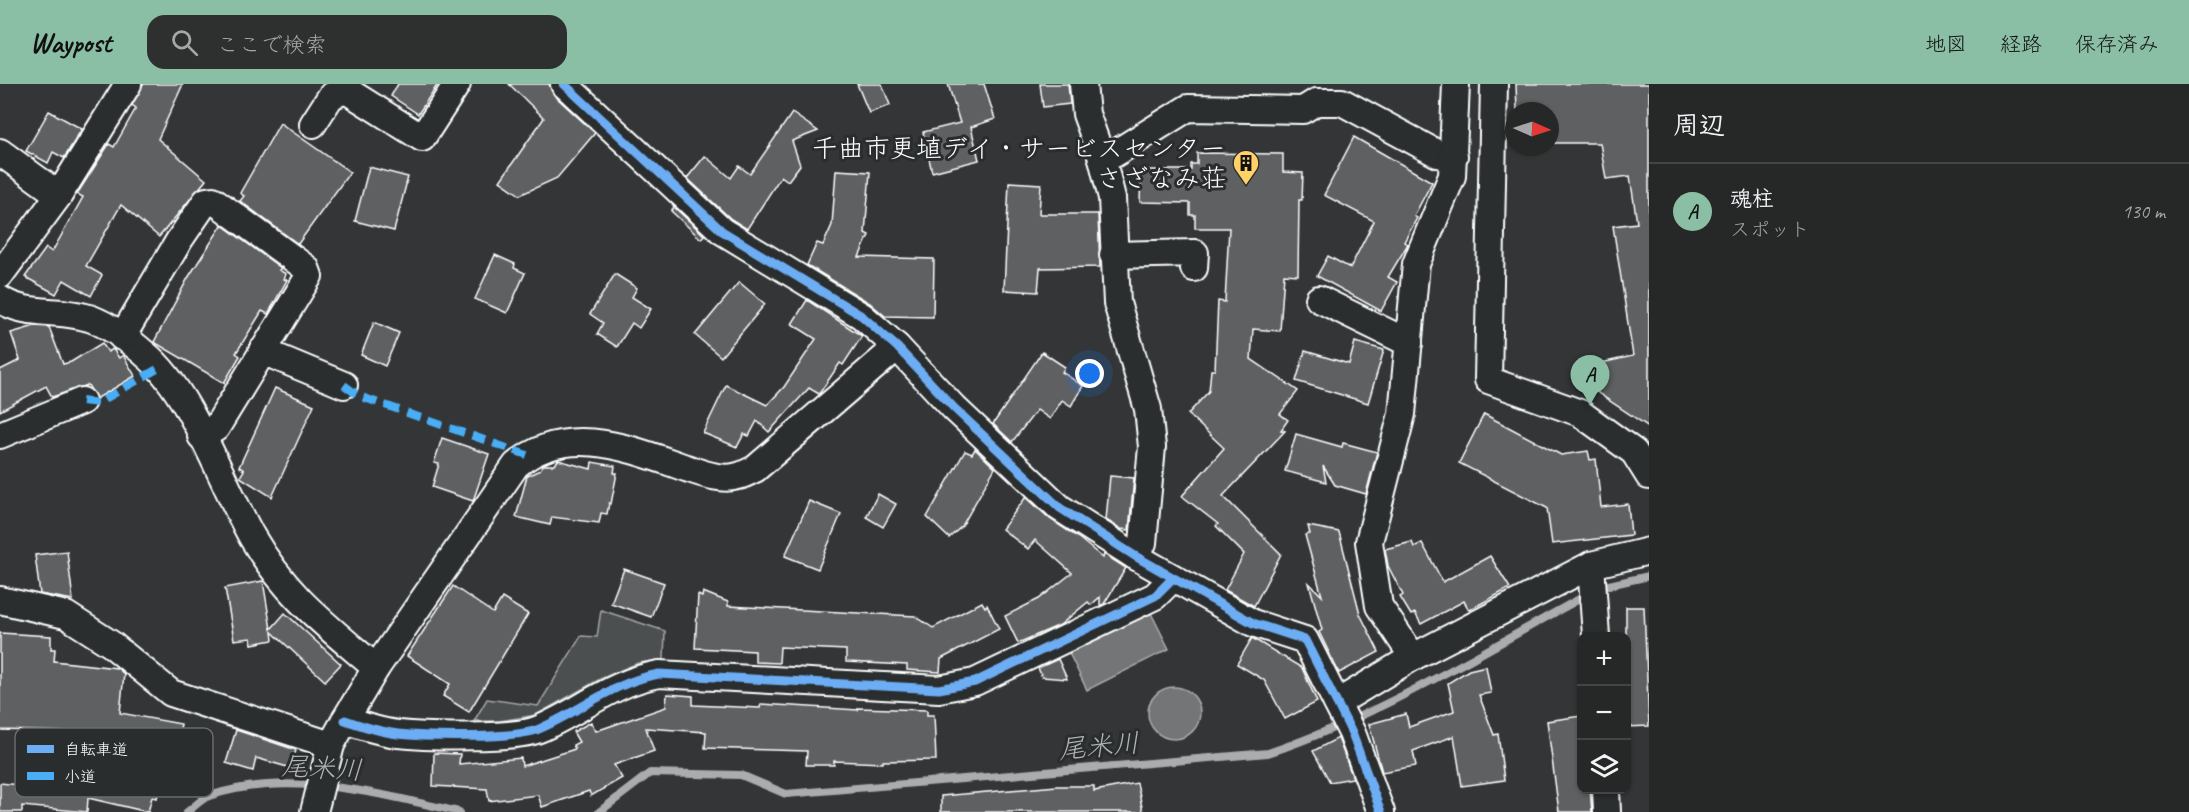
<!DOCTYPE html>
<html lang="ja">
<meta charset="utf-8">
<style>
body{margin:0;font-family:Caveat,"Klee One",sans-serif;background:#2e3030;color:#f1f3f6}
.controls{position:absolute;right:18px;bottom:18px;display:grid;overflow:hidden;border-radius:12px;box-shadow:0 2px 4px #0004}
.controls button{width:54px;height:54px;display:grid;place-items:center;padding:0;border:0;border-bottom:2px solid #424445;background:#262828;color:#f1f3f6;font:30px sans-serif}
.compass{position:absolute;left:1505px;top:18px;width:54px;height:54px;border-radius:50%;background:#262828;box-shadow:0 2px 4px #0004;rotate:93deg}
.you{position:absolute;left:1090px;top:290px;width:21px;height:21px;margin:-15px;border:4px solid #fff;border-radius:50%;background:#1a73e8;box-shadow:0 0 0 9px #1a73e833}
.badge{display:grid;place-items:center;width:39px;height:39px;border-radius:50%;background:#8abfa5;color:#111;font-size:20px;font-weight:700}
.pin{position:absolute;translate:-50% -50px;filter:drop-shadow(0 2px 3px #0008)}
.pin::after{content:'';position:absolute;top:32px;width:21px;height:18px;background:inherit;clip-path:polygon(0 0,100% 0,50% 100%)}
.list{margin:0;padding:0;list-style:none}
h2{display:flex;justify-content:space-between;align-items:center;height:78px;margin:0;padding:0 24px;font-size:26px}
h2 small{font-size:20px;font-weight:400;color:#a4a6a8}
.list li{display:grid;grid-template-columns:39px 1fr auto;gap:18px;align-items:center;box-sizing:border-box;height:96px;padding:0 24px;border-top:2px solid #424445}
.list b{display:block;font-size:22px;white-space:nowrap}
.list p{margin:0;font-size:20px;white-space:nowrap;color:#a4a6a8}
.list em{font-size:20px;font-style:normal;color:#a4a6a8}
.icon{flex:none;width:33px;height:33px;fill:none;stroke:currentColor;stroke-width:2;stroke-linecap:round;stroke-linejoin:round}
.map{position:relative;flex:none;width:1649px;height:728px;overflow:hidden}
header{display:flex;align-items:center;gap:36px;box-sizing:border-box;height:84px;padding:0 30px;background:#8abfa5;color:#111}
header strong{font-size:28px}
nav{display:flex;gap:33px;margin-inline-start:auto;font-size:21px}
.search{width:420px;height:54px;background:#2e3030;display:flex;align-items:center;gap:15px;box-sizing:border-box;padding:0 21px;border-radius:18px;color:#a4a6a8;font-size:22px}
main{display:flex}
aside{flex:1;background:#262828}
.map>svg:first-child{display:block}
</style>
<header>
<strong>Waypost</strong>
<div class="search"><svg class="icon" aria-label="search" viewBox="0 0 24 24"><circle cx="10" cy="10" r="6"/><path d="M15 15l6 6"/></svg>ここで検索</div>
<nav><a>地図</a><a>経路</a><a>保存済み</a></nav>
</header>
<main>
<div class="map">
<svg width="1649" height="728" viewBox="0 0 1649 728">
<rect width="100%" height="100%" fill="#333536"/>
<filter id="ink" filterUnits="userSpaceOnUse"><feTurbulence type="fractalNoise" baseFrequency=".0167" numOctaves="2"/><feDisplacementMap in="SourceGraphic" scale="12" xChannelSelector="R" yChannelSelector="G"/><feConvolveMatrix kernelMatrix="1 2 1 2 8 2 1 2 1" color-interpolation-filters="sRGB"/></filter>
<g filter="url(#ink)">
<polygon fill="#4c4f50" stroke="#a6a7a8" stroke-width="1.5" points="601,526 665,547 664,576 638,579 600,595 536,631 499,637 474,637 487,615 538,622 581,552 597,553"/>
<g fill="#737576" stroke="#abacad" stroke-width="1.5">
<polygon points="1151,529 1169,565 1087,606 1069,569"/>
<circle cx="1174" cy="629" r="26"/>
</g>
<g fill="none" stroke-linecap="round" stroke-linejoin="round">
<g stroke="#abacad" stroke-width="8">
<polyline points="1609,501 1649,492"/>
<path d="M187,728c7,-5 14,-13 22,-16 81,-27 171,-2 250,16"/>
<path d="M599,728l51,-39 91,2 45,19 482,-41c111,-37 212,-100 315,-156"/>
</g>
</g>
<g fill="#5f6162" stroke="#fff" stroke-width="1.5">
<polygon points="143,0 183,0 158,55 206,96 159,153 121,121 86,182 102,191 91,212 64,196 56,210 25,193 46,164 52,168 83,113 77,110 109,60 114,63 136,24 132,21"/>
<polygon points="398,0 438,0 418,30 391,12"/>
<polygon points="509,0 549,0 554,11 595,49 557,94 520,111 500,97 544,34"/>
<polygon points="857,0 882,0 890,21 869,29"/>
<polygon points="948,0 984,0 995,35 971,43 979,76 932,88 923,48 960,39"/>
<polygon points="1040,0 1068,0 1070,20 1043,23"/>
<polygon points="1516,0 1649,0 1649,343 1598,309 1592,281 1633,272 1613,142 1637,139 1630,92 1606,95 1600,59 1550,59 1550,27 1517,27"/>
<polygon points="49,27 82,45 64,74 53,68 48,79 26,67"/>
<polygon points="792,29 818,47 792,57 800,81 788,97 781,92 747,145 731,135 687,94 705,72 731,94 739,82 750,90"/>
<polygon points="280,39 350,88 298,160 240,117 244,112 240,109"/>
<polygon points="1354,53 1432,98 1414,132 1417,134 1404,158 1408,160 1388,193 1397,198 1381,227 1317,192 1328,172 1350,184 1374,137 1324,111"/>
<polygon points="1197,69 1283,70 1283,88 1303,89 1302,116 1299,116 1298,191 1284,190 1280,247 1253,245 1251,275 1298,307 1280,330 1288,336 1281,346 1285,347 1223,412 1281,470 1254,522 1225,506 1244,470 1216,442 1218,440 1182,412 1224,364 1188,330 1209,307 1211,286 1215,286 1218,217 1225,218 1229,144 1195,144 1195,131 1190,131 1190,119 1140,118 1141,86 1191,86 1191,80 1197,80"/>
<polygon points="369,83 408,93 394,147 355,137"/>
<polygon points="836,86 870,88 865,149 869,151 859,173 934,175 933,233 885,232 870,219 807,181 817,159 823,161 832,141"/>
<polygon points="1009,98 1041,100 1039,130 1098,130 1100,183 1040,184 1038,208 1004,206"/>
<polygon points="674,123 704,151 701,155 671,127"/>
<polygon points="222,141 281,184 279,186 286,190 284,195 287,196 268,230 262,227 236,269 240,272 224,299 154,258 188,194"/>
<polygon points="495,171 515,180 514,184 525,189 507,229 475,215"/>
<polygon points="615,190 637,204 632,213 651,225 639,244 632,239 617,263 597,250 603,239 590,230"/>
<polygon points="739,198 765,220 721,273 695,251"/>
<polygon points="807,216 862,252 843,281 840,279 819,310 809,304 769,348 757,337 749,352 744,350 737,363 703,349 726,301 767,321 784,303 816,255 792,240"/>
<polygon points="374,238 399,249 385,282 361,271"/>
<polygon points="35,242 49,243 63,280 71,278 102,259 108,268 113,265 119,274 123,271 135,292 96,315 88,301 52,313 46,302 0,327 0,286 20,276 11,249"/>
<polygon points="1355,258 1384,266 1368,319 1296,297 1305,267 1349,280"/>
<polygon points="1042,268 1065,283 1062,288 1083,302 1071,322 1062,316 1050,335 1037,326 1012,358 993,340"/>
<polygon points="275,304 314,321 272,413 240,393 244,386 239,383"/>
<polygon points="1484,330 1561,371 1588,367 1590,376 1596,375 1601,423 1628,420 1631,451 1552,460 1547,424 1459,379"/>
<polygon points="1296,350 1342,363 1343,359 1377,368 1366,410 1335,401 1323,382 1326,398 1285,387"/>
<polygon points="442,354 489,370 473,417 432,403 439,380 434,379"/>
<polygon points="975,365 995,384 962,442 949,454 927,433 965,367 972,370"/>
<polygon points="558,376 591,385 592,378 615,382 614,389 617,389 611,420 609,419 607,430 601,429 599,439 552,433 550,441 516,433 527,392 540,386 543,381 555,381"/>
<polygon points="1110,392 1134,394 1129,446 1121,445 1106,436"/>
<polygon points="878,410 896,420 883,443 866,433"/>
<polygon points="1026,413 1050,435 1080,455 1103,474 1104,470 1126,484 1104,520 1100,522 1100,513 1091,521 1088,518 1060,541 1018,559 1005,532 1039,515 1072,489 1035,456 1028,465 1002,445"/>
<polygon points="809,417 841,430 818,485 785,472"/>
<polygon points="1308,442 1339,448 1360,530 1379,568 1339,589 1319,548 1322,546 1309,499 1322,512 1305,451 1310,450"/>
<polygon points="1412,458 1414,463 1422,459 1443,498 1490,472 1510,504 1469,526 1464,517 1421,540 1415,529 1411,531 1400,513 1403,511 1388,482 1385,465"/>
<polygon points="67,467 73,516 40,510 35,471"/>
<polygon points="624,485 664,499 651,533 611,519"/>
<polygon points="263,497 271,545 285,529 341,580 325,597 272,548 273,556 252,560 251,554 234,556 225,504"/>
<polygon points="453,502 493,529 502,514 528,530 469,628 443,612 450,600 407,572"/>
<polygon points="703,508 728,518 728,522 915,532 933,544 982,518 985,523 987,521 999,545 941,575 940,588 907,586 907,581 846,578 846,566 780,563 779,579 755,578 755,567 695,564 698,511 702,513"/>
<polygon points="1626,523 1644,523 1649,642 1626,643"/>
<polygon points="0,549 51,552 51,565 55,565 54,577 117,584 124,590 120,629 181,640 174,674 170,673 168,684 164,683 157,714 152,713 148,728 88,714 87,728 22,722 22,728 0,728 0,699 49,704 50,691 67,693 71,648 0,646"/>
<polygon points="1252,554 1302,584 1317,618 1285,635 1264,596 1237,580"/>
<polygon points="1058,575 1067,595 1042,593 1038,584"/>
<polygon points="1486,582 1491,609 1479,611 1494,651 1498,650 1504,696 1462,702 1454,652 1413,667 1416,682 1382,688 1369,640 1406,630 1409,643 1454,627 1448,599 1469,586"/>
<polygon points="667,610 693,612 693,621 760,624 761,620 858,626 858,624 927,626 927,631 934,631 936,676 883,677 883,679 834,677 834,681 806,681 807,667 705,664 706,648 646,644 654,667 614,681 622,694 591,712 589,707 542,723 538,711 489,717 487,705 433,702 434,669 460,670 459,680 521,674 522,682 575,665 573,661 579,658 573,648 591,638 596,647 666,623"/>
<polygon points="1581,632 1581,705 1590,705 1592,728 1559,728 1547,637"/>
<polygon points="236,646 296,666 291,684 256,674 253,687 226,679"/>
<polygon points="1338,654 1353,694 1330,698 1313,667"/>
<polygon points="1137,699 1143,728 941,728 941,712 1057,702 1094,702 1094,707"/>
</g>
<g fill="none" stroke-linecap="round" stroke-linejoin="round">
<g stroke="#fff" stroke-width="30">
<g id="minor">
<polyline points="564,0 722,147 862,232 897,263 954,324 1060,424 1135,472 1253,539 1305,556 1352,649 1381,728"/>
<polyline points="1083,0 1086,30 1102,74 1112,114 1117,219 1148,325 1152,363 1143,459 1135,472"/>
<polyline points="1494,0 1488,296 1580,329 1634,368 1649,392"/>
<polyline points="313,40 331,12 346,6 422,54 457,0"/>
<polyline points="0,68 59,111 128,0"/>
<polyline points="1102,74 1114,70 1188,24 1303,26 1316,18 1342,18 1438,70 1454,72"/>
<polyline points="1113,171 1195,169 1194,184"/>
<polyline points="0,191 59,111"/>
<path d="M0,215c25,18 62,9 92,20 18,7 38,22 53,35 46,37 77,130 107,183 35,60 73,87 124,131"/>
<polyline points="1319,215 1409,259"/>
<polyline points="122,253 180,155 206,117 213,116 306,184 309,192 216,344 201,352"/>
<polyline points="262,267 344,301"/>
<polyline points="0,351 82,317"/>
<polyline points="1591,481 1596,552"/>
<polyline points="0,516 66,531 111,560 171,609 331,661"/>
<polyline points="1413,573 1379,522 1369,458 1402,330 1416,180 1452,92 1456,0"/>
<polyline points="1337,619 1413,573 1591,481 1649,467"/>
<path d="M345,636c17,6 35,12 53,14 27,3 119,5 141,-5 42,-18 74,-47 120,-55l280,15 36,-7 180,-86 18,-18"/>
<polyline points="1606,706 1607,728"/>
<path d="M314,728l17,-67 14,-25 31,-52 140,-203c52,-44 117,-15 173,4 15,5 34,12 49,7 6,-1 12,-5 17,-7l142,-122"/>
</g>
</g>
<use href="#minor" stroke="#2a2d2e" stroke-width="26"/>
<g stroke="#49aef6" stroke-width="8" stroke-dasharray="15 8" stroke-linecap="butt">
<polyline points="344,301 359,312 527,371"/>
<polyline points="82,317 98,319 159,284"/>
</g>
<g stroke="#2a2d2e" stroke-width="13">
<g id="cycleway">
<polyline points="564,0 722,147 862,232 897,263 954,324 1060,424 1135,472 1253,539 1305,556 1352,649 1381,728"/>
<path d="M345,636c17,6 35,12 53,14 27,3 119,5 141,-5 42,-18 74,-47 120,-55l280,15 36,-7 180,-86 18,-18"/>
</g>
</g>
<use href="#cycleway" stroke="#6dadf4" stroke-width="9"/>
</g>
</g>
<defs>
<g id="building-pin" transform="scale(1.35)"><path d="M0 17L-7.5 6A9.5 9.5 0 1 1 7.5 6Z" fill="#ffd166" stroke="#2a2d2e"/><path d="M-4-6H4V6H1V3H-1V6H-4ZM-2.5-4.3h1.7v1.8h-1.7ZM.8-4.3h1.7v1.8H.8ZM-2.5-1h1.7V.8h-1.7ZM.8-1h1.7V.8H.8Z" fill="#111"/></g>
</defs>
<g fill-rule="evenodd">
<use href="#building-pin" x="1246" y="79"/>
</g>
<g text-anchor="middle" stroke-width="6" stroke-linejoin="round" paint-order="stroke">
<g font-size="26" fill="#fff" stroke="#2a2d2e" text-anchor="end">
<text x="1226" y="73">千曲市更埴デイ・サービスセンター<tspan x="1226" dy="30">さざなみ荘</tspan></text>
</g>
<g font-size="27" font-style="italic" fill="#b2b3b4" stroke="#2a2d2e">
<text transform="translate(1099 662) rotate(-5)" y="9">尾米川</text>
<text transform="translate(322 684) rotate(3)" y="9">尾米川</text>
</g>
</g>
<rect x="15" y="644" width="198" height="69" rx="9" fill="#2a2d2e" stroke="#6a6c6d" stroke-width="1.5"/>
<rect x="27" y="661" width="27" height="8" fill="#6dadf4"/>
<rect x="27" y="688" width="27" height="8" fill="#49aef6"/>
<g font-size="16" fill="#fff">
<text x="64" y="671">自転車道</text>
<text x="64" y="698">小道</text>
</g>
</svg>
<div class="controls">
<button>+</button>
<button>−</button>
<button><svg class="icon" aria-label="layers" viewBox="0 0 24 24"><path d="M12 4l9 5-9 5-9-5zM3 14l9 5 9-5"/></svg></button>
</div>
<svg class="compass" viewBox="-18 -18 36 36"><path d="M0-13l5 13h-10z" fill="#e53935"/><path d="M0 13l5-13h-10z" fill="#a4a6a8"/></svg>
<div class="you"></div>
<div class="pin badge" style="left:1590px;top:321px">A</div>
</div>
<aside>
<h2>周辺<small></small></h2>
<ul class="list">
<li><span class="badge">A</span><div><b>魂柱</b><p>スポット</p></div><em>130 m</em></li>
</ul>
</aside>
</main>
